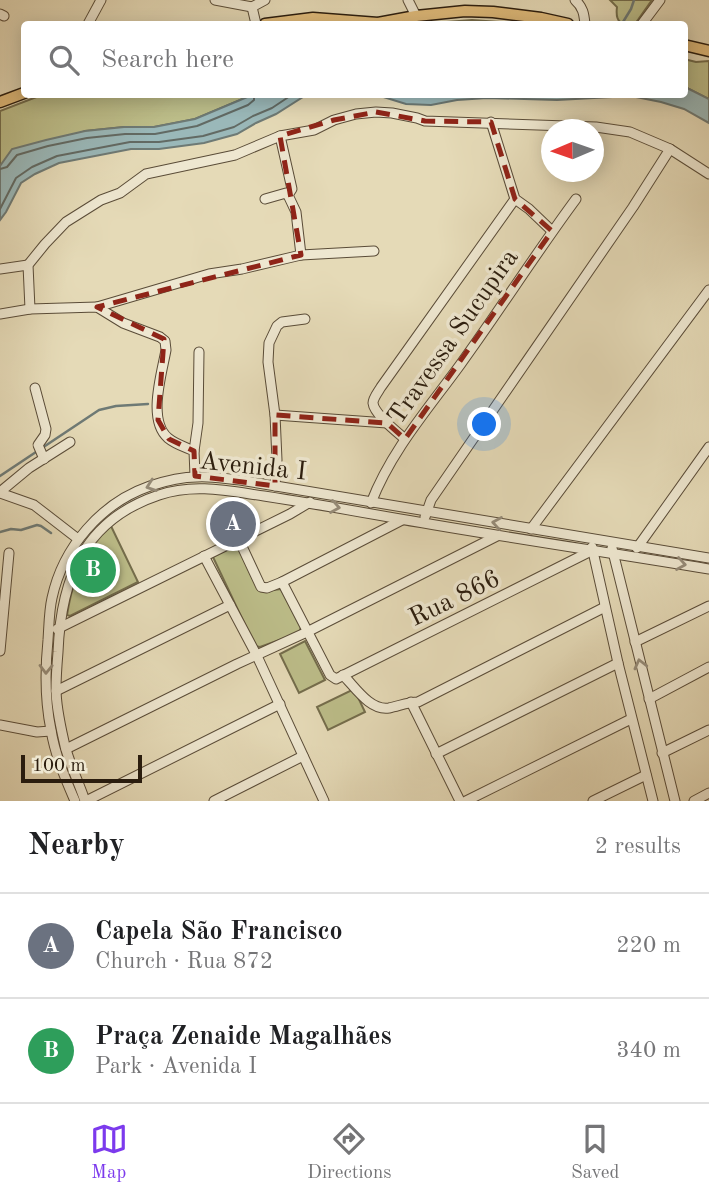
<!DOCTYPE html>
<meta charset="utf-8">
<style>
body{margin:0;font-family:"Old Standard TT",serif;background:#f6f6f6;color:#202124}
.compass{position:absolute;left:541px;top:119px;width:63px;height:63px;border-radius:50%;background:#fff;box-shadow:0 4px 18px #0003;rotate:268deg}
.scale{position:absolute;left:21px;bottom:18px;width:121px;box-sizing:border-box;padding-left:7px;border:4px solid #2b1d0e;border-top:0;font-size:19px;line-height:24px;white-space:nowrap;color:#2b1d0e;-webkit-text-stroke:5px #eee7d0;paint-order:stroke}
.you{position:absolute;left:485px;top:425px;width:24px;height:24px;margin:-18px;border:5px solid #fff;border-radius:50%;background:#1a73e8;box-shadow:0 0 0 10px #1a73e833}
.badge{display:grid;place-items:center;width:46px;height:46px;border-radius:50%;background:#7c3aed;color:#fff;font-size:23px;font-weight:700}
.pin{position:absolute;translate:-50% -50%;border:4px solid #fff;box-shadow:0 2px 7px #0006}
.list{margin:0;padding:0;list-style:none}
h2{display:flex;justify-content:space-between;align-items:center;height:91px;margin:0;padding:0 28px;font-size:30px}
h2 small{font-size:23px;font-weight:400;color:#757577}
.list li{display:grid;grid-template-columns:46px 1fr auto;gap:21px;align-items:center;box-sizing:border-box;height:105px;padding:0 28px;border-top:2px solid #e0e0e0}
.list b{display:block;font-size:26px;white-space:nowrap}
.list p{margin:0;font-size:23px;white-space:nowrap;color:#757577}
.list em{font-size:23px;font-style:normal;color:#757577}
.icon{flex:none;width:38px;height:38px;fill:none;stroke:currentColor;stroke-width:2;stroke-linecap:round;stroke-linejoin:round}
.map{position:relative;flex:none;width:709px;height:801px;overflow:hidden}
.search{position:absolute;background:#fff;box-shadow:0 4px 18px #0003;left:21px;right:21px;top:21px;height:77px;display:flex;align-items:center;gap:18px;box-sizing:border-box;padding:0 24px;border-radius:7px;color:#757577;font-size:26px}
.sheet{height:301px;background:#fff}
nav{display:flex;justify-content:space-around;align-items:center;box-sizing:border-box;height:98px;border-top:2px solid #e0e0e0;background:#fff;font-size:19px;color:#757577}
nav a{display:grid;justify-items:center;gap:4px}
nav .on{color:#7c3aed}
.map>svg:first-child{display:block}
</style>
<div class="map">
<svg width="709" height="801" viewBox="0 0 709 801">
<rect width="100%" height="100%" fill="#e5dab7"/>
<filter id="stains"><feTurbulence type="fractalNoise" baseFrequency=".00286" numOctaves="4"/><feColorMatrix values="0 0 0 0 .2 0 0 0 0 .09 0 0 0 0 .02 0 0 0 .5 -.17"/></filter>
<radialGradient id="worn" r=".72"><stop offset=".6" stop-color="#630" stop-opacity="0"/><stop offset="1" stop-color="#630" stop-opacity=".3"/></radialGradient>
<g fill="#bcbd89" stroke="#746d4c" stroke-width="2">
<path d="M610,0h42l-17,24c-14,1 -20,-1 -18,-17z"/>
<polygon points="472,20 525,24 421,24"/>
<polygon points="684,59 696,62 709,61 709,99 685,87"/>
<polygon points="51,94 252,95 195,119 154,127 124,127 85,131 0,166 0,111 39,96"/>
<path d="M110,524l28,58 -68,34 -3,-1c4,-25 11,-49 24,-69 6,-8 13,-15 19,-22z"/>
<polygon points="234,542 239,545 266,591 281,589 301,627 299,633 260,647 255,646 213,557"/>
<polygon points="305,641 325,680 299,693 280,654"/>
<polygon points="354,689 365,712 328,730 317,707"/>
</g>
<g fill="#9ab8b9" stroke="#6e7a75" stroke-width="2">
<polygon points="685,87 709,99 709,123 684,109 661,102 631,96 557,100 487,98 457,100 431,105 406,104 377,95 684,94"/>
<polygon points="252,95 306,95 276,114 256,123 237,134 204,143 159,149 131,149 59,163 35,174 21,183 6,212 0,220 0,166 12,149 46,140 85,131 124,127 154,127 195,119"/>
</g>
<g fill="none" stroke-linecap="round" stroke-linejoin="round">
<g stroke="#626a64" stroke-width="2">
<polyline points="0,169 7,167 17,155 48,146 87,138 125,134 155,134 197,126 248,105 254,100 254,94"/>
<polyline points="0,209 16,178 32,167 57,156 130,142 159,142 203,136 234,127 253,116 272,108 293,94"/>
</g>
<g stroke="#6e7a75" stroke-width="2.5">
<polyline points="623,22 631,9 634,0"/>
<polyline points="0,476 99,410 116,406 148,404"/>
<polyline points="0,532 11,529 21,530 37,525 41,526 51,533"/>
</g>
<g stroke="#5a4c38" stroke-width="11">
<g id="minor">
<polyline points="215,0 252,7"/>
<polyline points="408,0 416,16"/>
<path d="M575,0c8,7 9,14 10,24"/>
<polyline points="0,14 4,16"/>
<polyline points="88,24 101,0"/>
<polyline points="256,24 252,7 265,0"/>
<polyline points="642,24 660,0"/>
<polyline points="491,122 515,199 529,209 552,231"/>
<polyline points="280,136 292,189 288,195"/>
<polyline points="265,199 286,193 288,195 296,212 301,255"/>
<polyline points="0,269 28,265"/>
<polyline points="97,307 209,274 242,269 301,255 374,251"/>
<polyline points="30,309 28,265 45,244 66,222 101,200 120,193 146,174 235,155 280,136 314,130 334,120 356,114 376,112 392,113 417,118 425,121 596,127 630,132 670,149 709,174"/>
<path d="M0,314l30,-5 67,-2 26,16 37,14 5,4 1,9c-4,23 -19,70 2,88 7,6 17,9 26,13l1,25"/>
<polyline points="35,388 46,429 45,435 38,445 44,459"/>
<polyline points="275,415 387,423"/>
<path d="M405,439c-8,-7 -31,-25 -32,-36 0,-5 5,-11 8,-16l134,-188"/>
<polyline points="194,451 198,423 199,352"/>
<polyline points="275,486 277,460 275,415 268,362 269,343 277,326 282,322 305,319"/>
<polyline points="0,492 29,468 70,442"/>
<polyline points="0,493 34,505 78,539"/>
<path d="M371,503c20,-52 57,-94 89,-138 40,-55 76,-112 116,-166"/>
<polyline points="425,517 431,500 633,207 670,149"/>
<polyline points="531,529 709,290"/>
<polyline points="239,540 261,587 267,588 282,582 402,520"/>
<polyline points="592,547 618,663 653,801"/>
<polyline points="612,548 675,801"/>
<polyline points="637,548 709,447"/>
<polyline points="204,556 257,656 324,801"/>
<polyline points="282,582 330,675 336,679 593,550"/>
<polyline points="57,629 290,514 310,502"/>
<polyline points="635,642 709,606"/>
<polyline points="0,651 9,553"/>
<path d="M343,675c12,12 27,36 46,33 10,-2 19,-6 29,-6l187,-95"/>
<polyline points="56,691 230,605"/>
<polyline points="649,699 709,667"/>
<polyline points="411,702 460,801"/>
<polyline points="0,725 37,732 51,731"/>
<polyline points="66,749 237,664 307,632 497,536"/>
<polyline points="662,753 709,730"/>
<polyline points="436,754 618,663"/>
<path d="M75,801c-10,-23 -20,-46 -24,-71 -6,-29 -6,-60 -3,-90 1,-14 1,-29 4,-42 11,-51 49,-95 98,-112 15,-5 31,-9 47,-9 14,-1 29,2 43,3l469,78"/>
<path d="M85,801c-6,-18 -15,-36 -20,-55 -4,-18 -9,-38 -9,-57 0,-13 1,-25 2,-37 3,-74 26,-132 101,-157 35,-12 70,-4 105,1 46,7 91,15 136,23 103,18 206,33 309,50"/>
<polyline points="86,801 280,704"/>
<polyline points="214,801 303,756"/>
<polyline points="466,801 631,719"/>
<polyline points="593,801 646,775"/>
<polyline points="694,801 709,793"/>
</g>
</g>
<g stroke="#2b1d0e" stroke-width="13">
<g id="major">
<polyline points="265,24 313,18 378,23 416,16 465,11 493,12 541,18 568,24"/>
<polyline points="684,45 709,51"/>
<polyline points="0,102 24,93"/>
</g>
</g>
<use href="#minor" stroke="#eee7d0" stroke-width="9"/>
<use href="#major" stroke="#e2bd7c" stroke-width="10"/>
</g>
<defs><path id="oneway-chevron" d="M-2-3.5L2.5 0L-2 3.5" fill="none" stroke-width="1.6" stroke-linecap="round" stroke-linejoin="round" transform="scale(1.75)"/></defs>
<g stroke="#968c79">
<use href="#oneway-chevron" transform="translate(151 486) rotate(161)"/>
<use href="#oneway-chevron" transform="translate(335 507) rotate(10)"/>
<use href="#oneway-chevron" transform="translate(497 523) rotate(-171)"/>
<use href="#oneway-chevron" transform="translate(681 564) rotate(9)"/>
<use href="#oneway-chevron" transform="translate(640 664) rotate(-104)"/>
<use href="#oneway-chevron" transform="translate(46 669) rotate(91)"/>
</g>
<path fill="none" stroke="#8f2418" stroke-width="5" stroke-dasharray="14 9" stroke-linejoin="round" d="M376,112l49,9 66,1 24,77 37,32 -147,208 -18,-16 -112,-8v71l-80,-10 -1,-25 -25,-12 -11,-19 6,-81 -67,-32 204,-52 -21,-119 54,-16z"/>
<g text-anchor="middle" stroke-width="7" stroke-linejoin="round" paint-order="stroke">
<g font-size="26" fill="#2b1d0e" stroke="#eee7d0">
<text transform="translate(452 336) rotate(-55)" y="9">Travessa Sucupira</text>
<text transform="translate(253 465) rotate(6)" y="9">Avenida I</text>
<text transform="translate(454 597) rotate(-26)" y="9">Rua 866</text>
</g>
</g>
<rect width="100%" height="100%" filter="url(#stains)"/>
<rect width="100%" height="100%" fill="url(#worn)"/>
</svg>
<svg class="compass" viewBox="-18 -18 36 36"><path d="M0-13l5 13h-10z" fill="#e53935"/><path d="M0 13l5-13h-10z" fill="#757577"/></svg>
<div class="scale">100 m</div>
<div class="you"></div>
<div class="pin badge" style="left:233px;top:524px;background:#6b7280">A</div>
<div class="pin badge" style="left:93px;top:570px;background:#2e9e5b">B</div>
<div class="search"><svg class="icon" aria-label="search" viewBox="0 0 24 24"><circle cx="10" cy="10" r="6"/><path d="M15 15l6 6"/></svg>Search here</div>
</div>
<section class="sheet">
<h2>Nearby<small>2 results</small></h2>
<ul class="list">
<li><span class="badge" style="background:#6b7280">A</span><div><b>Capela São Francisco</b><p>Church · Rua 872</p></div><em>220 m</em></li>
<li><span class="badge" style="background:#2e9e5b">B</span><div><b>Praça Zenaide Magalhães</b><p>Park · Avenida I</p></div><em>340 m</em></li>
</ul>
</section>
<nav>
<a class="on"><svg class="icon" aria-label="map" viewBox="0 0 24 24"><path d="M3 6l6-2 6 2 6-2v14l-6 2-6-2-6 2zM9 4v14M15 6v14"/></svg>Map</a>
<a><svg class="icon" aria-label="directions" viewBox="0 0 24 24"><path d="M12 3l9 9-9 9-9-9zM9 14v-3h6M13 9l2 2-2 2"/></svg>Directions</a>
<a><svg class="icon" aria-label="saved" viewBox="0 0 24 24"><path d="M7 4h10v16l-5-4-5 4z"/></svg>Saved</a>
</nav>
